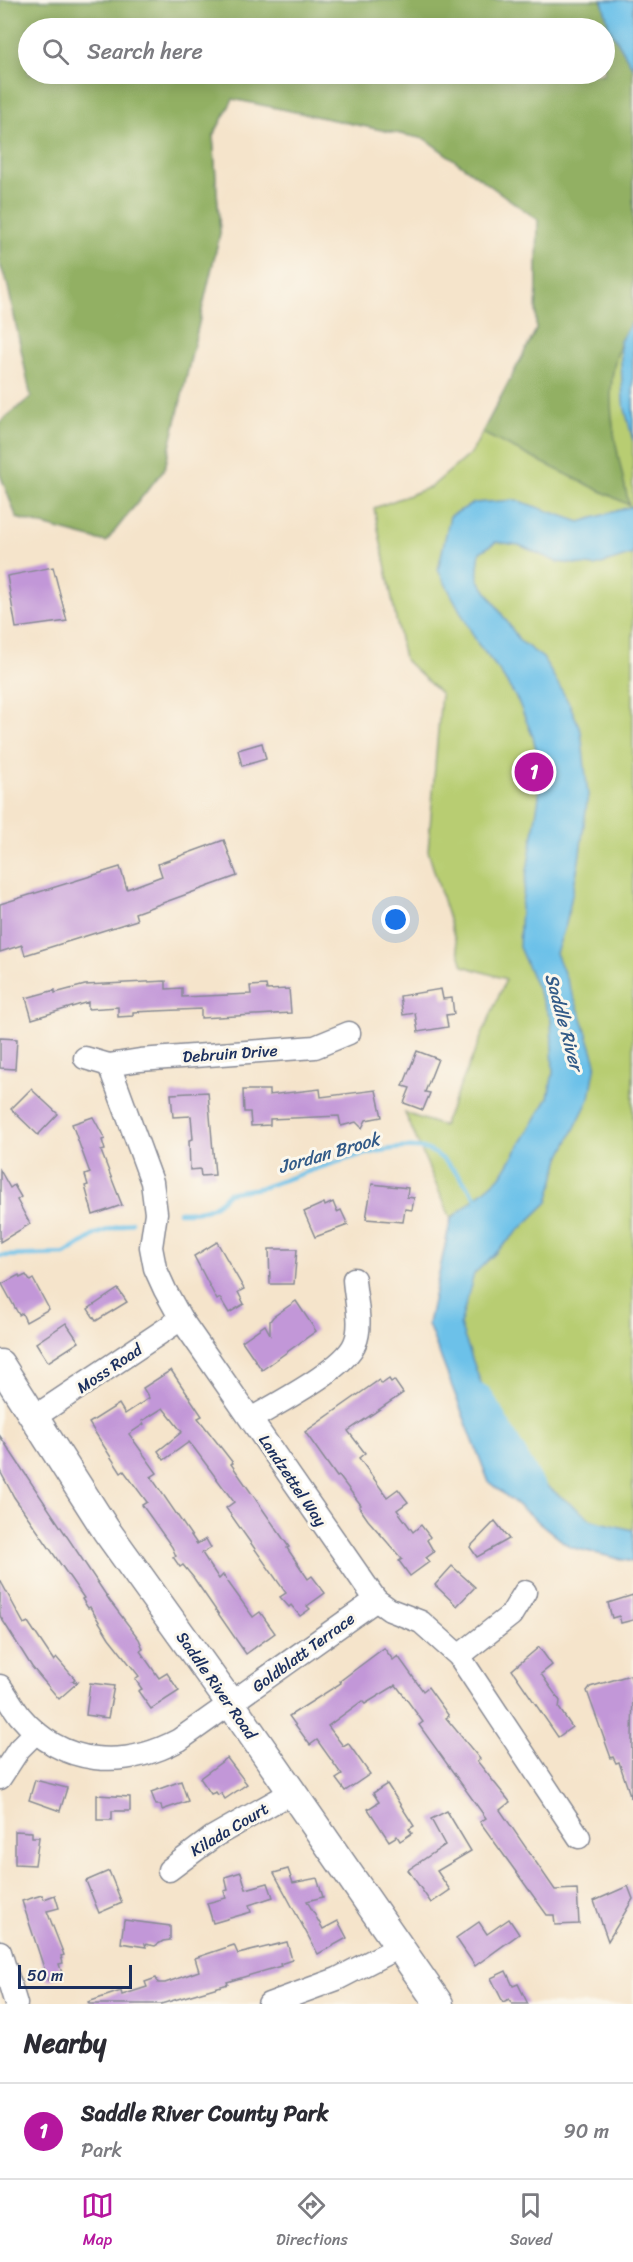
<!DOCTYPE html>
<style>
body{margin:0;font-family:Sriracha,sans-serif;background:#f2f2f3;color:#2b2b33}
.scale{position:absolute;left:18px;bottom:15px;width:114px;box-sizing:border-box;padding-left:6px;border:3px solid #1b2f5e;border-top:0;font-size:16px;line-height:21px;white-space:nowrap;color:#1b2f5e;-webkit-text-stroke:4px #fbf7ec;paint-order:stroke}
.you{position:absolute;left:396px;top:920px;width:21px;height:21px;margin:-15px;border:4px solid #fff;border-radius:50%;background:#1a73e8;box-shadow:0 0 0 9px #1a73e833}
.badge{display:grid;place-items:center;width:39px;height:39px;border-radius:50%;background:#b5179e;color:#fff;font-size:20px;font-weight:700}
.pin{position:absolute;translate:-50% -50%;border:3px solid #fff;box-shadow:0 2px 6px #0006}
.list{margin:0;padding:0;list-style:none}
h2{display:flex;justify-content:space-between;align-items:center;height:78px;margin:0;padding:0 24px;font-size:26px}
h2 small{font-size:20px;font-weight:400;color:#7c7c81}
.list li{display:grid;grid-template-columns:39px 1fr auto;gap:18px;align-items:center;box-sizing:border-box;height:96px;padding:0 24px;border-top:2px solid #e1e1e2}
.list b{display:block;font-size:22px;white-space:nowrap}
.list p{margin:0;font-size:20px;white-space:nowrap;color:#7c7c81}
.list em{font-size:20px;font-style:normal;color:#7c7c81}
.icon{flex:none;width:33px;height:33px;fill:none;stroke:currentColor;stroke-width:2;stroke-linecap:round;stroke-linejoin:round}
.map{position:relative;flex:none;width:633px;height:2004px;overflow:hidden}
.search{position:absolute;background:#fff;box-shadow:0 3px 15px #0003;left:18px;right:18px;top:18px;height:66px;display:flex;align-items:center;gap:15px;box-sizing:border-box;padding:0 21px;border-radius:33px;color:#7c7c81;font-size:22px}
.sheet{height:174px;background:#fff}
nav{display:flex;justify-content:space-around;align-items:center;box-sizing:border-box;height:84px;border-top:2px solid #e1e1e2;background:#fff;font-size:16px;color:#7c7c81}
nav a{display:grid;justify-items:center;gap:3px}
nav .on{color:#b5179e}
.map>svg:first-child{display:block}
</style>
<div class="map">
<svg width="633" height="2004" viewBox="0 0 633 2004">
<rect width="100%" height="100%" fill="#fbf7ec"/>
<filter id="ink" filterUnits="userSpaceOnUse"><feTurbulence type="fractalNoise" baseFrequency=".0167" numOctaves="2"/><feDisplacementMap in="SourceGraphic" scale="12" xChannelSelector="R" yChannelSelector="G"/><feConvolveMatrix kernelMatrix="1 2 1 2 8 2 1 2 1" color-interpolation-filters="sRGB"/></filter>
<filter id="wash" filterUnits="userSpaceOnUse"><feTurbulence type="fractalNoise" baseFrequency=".008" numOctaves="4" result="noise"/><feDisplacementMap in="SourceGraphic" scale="24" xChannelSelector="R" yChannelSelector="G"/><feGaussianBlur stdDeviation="1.35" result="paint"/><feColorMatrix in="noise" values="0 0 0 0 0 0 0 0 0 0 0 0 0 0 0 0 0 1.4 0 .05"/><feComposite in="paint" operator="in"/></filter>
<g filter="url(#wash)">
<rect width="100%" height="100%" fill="#f5e4cb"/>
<path fill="#b8cd72" stroke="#6a7e68" stroke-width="1.5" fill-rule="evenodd" d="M0,0h633v1562l-63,-15 -81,-65 -61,-158 23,-105 -46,-106 38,13 63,-147 -43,-13 -35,-115 13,-157 -37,-35 -30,-151 57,-21 41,-35 64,-122 2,-111 -113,-80 -192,-40 -20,37 7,97 -55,235 -59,74 -89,-24 -17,-44v-52l31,-25 -23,-111 -8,-22zM28,28h576v46h-576z"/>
<path fill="#92b064" stroke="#567061" stroke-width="1.5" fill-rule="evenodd" d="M0,0h601l32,65v256c-39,58 -17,121 -4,184l-147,-72 54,-103 2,-110 -113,-81 -192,-40 -20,37 7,97 -55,235 -59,74 -89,-24 -17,-44v-52l31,-25 -23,-111 -8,-22zM28,28h576v46h-576z"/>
<g fill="#6cc1e9" stroke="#4478a4" stroke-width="1.5">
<polygon points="602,0 633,0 633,68 609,27"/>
<polygon points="633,321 633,441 623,401 620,341"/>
<polygon points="516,500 580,522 633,506 633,554 595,566 557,562 519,545 496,542 480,552 478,567 478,579 520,641 543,658 570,705 581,731 588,795 579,861 566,924 556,953 582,1018 596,1063 590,1097 560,1158 548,1202 474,1274 460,1325 498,1431 499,1450 592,1520 633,1530 633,1562 570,1547 489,1482 428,1324 451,1219 501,1176 548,1098 553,1073 551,1020 519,947 521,908 539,797 538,757 533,737 518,701 499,670 478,644 438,570 450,516 474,503"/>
</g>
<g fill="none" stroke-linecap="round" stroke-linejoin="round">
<g stroke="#6cc1e9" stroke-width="4.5">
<path d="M179,1212c22,0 34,-1 49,-19 12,-3 25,-3 36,-6 37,-12 139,-55 172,-33 17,12 31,31 43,48"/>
<polyline points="0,1256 65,1254 96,1234 132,1222"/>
</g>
<polyline stroke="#6cc1e9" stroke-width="27" points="480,1398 536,1495"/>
</g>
<g id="blocks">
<g fill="#c297d8">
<polygon points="53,567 67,621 16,628 7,576"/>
<polygon points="262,743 266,759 242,766 238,750"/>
<polygon points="224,840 237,876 135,913 137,920 25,955 22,945 0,952 0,904 120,867 127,889 162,876 158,864"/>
<polygon points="166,981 166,989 182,988 182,997 251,994 250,986 266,985 267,990 289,989 291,1013 201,1018 201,1009 133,1012 133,1016 118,1017 118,1007 88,1009 88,1002 32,1019 26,998 55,990 55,993 85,985"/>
<polygon points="441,989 443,999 452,998 454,1014 446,1015 448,1027 418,1032 415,1013 403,1015 400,996"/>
<polygon points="0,1038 17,1039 15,1069 0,1068"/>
<polygon points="417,1051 438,1059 425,1092 430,1093 423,1110 404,1103 410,1088 403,1086"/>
<polygon points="31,1089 58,1114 38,1135 11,1109"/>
<polygon points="320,1089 321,1097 376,1090 382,1117 366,1120 362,1128 356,1122 341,1126 339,1116 270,1119 270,1125 251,1126 250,1112 244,1112 243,1090 269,1090 269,1095"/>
<polygon points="208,1092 215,1175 201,1176 200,1169 190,1170 189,1140 193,1139 191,1116 173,1117 171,1094"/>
<polygon points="93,1117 105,1139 102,1140 105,1150 101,1151 122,1205 93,1215 85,1186 88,1185 85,1175 90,1173 72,1124"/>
<polygon points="0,1170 10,1188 14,1185 21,1197 17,1200 30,1224 0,1242"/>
<polygon points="372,1184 408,1188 407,1197 414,1198 412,1210 405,1209 403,1222 366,1219"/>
<polygon points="333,1202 337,1212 341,1210 348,1225 315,1237 304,1212 324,1203 325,1206"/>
<polygon points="217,1242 244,1289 238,1292 244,1304 229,1313 220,1298 217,1300 194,1256"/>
<polygon points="269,1249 297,1249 294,1284 270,1284"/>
<polygon points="19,1275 20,1278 26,1275 30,1281 33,1279 49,1309 26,1322 22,1313 19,1315 2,1284"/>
<polygon points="118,1289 127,1302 96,1321 88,1309"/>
<polygon points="296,1301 316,1331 262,1370 242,1341 265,1325 270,1334 270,1321 273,1317"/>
<polygon points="66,1323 79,1342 48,1362 36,1343"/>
<polygon points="171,1370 202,1416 198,1418 233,1463 231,1464 289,1547 287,1548 308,1579 312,1576 325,1593 307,1606 310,1609 300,1616 291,1605 289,1607 280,1597 286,1593 226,1508 234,1502 194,1448 189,1442 164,1460 158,1451 182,1432 163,1408 142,1421 144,1424 129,1434 157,1473 151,1477 197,1544 206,1539 211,1548 202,1553 219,1579 223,1575 253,1617 260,1612 275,1633 246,1654 193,1577 183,1565 180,1567 173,1557 176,1556 172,1547 142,1505 147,1502 124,1471 121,1473 89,1423 119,1404 125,1414 149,1398 143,1388"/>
<polygon points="389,1379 391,1382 394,1380 403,1393 348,1431 365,1453 359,1458 387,1497 398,1489 408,1502 397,1510 413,1532 421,1525 430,1537 427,1540 434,1552 426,1558 429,1562 410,1576 399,1561 402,1559 368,1520 359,1507 361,1505 339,1476 337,1477 305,1432 379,1380 382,1384"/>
<polygon points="0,1436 110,1601 139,1639 143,1649 140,1651 159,1678 167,1673 179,1691 151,1709 138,1691 142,1689 135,1679 139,1676 109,1638 90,1607 88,1608 82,1599 84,1598 14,1497 0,1471"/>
<polygon points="495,1521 509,1539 477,1557 470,1547"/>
<polygon points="452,1566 475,1587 457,1606 435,1585"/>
<polygon points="0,1580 24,1624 28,1622 54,1661 57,1658 75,1679 72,1681 78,1682 59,1699 32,1667 0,1616"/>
<polygon points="633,1595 633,1620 621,1623 619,1616 612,1618 608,1603"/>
<polygon points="539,1647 552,1665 541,1674 560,1701 559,1708 572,1727 558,1737 512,1670"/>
<polygon points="384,1648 393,1660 398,1656 423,1691 428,1687 449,1716 446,1718 480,1759 477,1761 510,1802 500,1810 555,1890 577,1889 579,1924 555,1925 554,1915 547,1915 480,1822 486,1818 419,1725 423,1722 396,1685 365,1704 362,1701 328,1726 343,1746 348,1743 370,1774 345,1791 336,1779 342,1775 317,1740 310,1745 289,1716 341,1683 340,1681"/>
<polygon points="630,1675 633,1684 631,1798 619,1762 616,1763 613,1757 611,1758 587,1691 590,1687"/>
<polygon points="90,1683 114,1686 108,1718 86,1715"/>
<polygon points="227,1758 247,1784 225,1799 221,1793 218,1795 216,1792 211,1794 200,1778"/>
<polygon points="35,1780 67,1788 60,1811 29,1800"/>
<polygon points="181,1781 188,1801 162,1810 161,1805 156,1805 151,1792"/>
<polygon points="387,1784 414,1826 409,1829 412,1833 400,1841 397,1836 389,1841 368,1809 379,1802 373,1793"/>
<polygon points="97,1795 130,1797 130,1811 112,1811 112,1820 97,1820"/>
<polygon points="447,1811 471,1851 437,1871 450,1890 431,1903 408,1870 445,1845 431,1819"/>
<polygon points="15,1831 32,1832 32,1837 39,1837 35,1865 15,1864"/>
<polygon points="288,1869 293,1883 317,1878 323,1897 307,1901 323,1929 338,1921 347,1938 318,1954 274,1873"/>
<polygon points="109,1871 122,1903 99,1913 86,1881"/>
<polygon points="241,1872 246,1889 268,1883 273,1897 249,1905 251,1912 213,1923 207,1903 226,1898 224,1891 228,1890 225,1877"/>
<polygon points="628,1886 633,1899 608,1941 594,1901"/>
<polygon points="42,1895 44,1899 55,1895 59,1908 47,1911 64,1955 61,1956 63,1963 59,1964 63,1976 48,1980 22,1901"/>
<polygon points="509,1919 519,1934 475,1966 456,1938 479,1922 487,1934"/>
<polygon points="124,1920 170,1926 170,1940 163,1941 155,1946 145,1944 146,1947 121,1943"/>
<polygon points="287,1942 292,1960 280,1964 281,1966 227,1982 228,1984 161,2004 89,2004 88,2002 121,1991 122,1995 147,1987 145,1982 156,1978 158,1983 165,1983 199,1971 195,1958 234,1945 238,1954"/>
<polygon points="506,1971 513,1986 518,1984 528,2004 512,2004 509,1999 503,2002 491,1978"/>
</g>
</g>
</g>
<g filter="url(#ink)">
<use href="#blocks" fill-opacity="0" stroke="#888a94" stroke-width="1.5"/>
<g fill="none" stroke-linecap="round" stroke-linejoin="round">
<g stroke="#888a94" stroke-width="25">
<g id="minor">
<polyline points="85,1058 109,1065 140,1060 315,1047 349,1033"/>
<polyline points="109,1065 152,1182 156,1213 151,1247 155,1268 165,1290 181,1319 376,1600 390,1610 421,1622 459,1656 579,1837"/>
<polyline points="36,1416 181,1319"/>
<path d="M251,1419c25,-15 94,-50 104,-76 8,-18 0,-45 -1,-64"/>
<polyline points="459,1656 511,1615 525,1592"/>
<path d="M0,1686c7,10 13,21 20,30 43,51 104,53 159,24l197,-140"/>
<polyline points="0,1778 19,1749 36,1732"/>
<polyline points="169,1870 213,1837 292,1792"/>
<polyline points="0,1952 16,2004"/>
<polyline points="269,2004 337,1979 399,1947"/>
</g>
</g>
<g stroke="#888a94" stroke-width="31">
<polyline id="major" points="0,1364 106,1530 231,1704 439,2004"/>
</g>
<use href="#minor" stroke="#fff" stroke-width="22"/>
<use href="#major" stroke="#fff" stroke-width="28"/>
</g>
</g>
<g text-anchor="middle" stroke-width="6" stroke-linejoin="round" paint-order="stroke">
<g font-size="16" fill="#1b2f5e" stroke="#fbf7ec">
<text transform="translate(230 1053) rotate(-4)" y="6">Debruin Drive</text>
<text transform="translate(109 1368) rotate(-34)" y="6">Moss Road</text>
<text transform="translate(293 1480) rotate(56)" y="6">Landzettel Way</text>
<text transform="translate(303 1652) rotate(-36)" y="6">Goldblatt Terrace</text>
<text transform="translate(217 1685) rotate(55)" y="6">Saddle River Road</text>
<text transform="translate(229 1829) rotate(-31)" y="6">Kilada Court</text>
</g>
<g font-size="18" font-style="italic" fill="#335b88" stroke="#fbf7ec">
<text transform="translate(564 1022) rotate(75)" y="6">Saddle River</text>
<text transform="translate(329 1153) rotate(-16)" y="6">Jordan Brook</text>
</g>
</g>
</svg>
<div class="scale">50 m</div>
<div class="you"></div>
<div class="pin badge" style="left:534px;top:772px">1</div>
<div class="search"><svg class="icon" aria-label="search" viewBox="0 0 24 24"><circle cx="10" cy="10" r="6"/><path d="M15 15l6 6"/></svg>Search here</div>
</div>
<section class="sheet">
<h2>Nearby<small></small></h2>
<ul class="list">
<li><span class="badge">1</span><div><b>Saddle River County Park</b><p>Park</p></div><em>90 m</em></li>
</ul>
</section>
<nav>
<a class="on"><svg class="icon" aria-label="map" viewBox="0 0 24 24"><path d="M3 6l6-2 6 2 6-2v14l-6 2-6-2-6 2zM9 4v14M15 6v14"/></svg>Map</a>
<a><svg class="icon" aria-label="directions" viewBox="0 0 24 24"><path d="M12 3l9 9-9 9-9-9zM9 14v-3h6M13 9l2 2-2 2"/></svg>Directions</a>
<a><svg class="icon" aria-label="saved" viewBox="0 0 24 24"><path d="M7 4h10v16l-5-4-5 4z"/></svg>Saved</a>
</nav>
